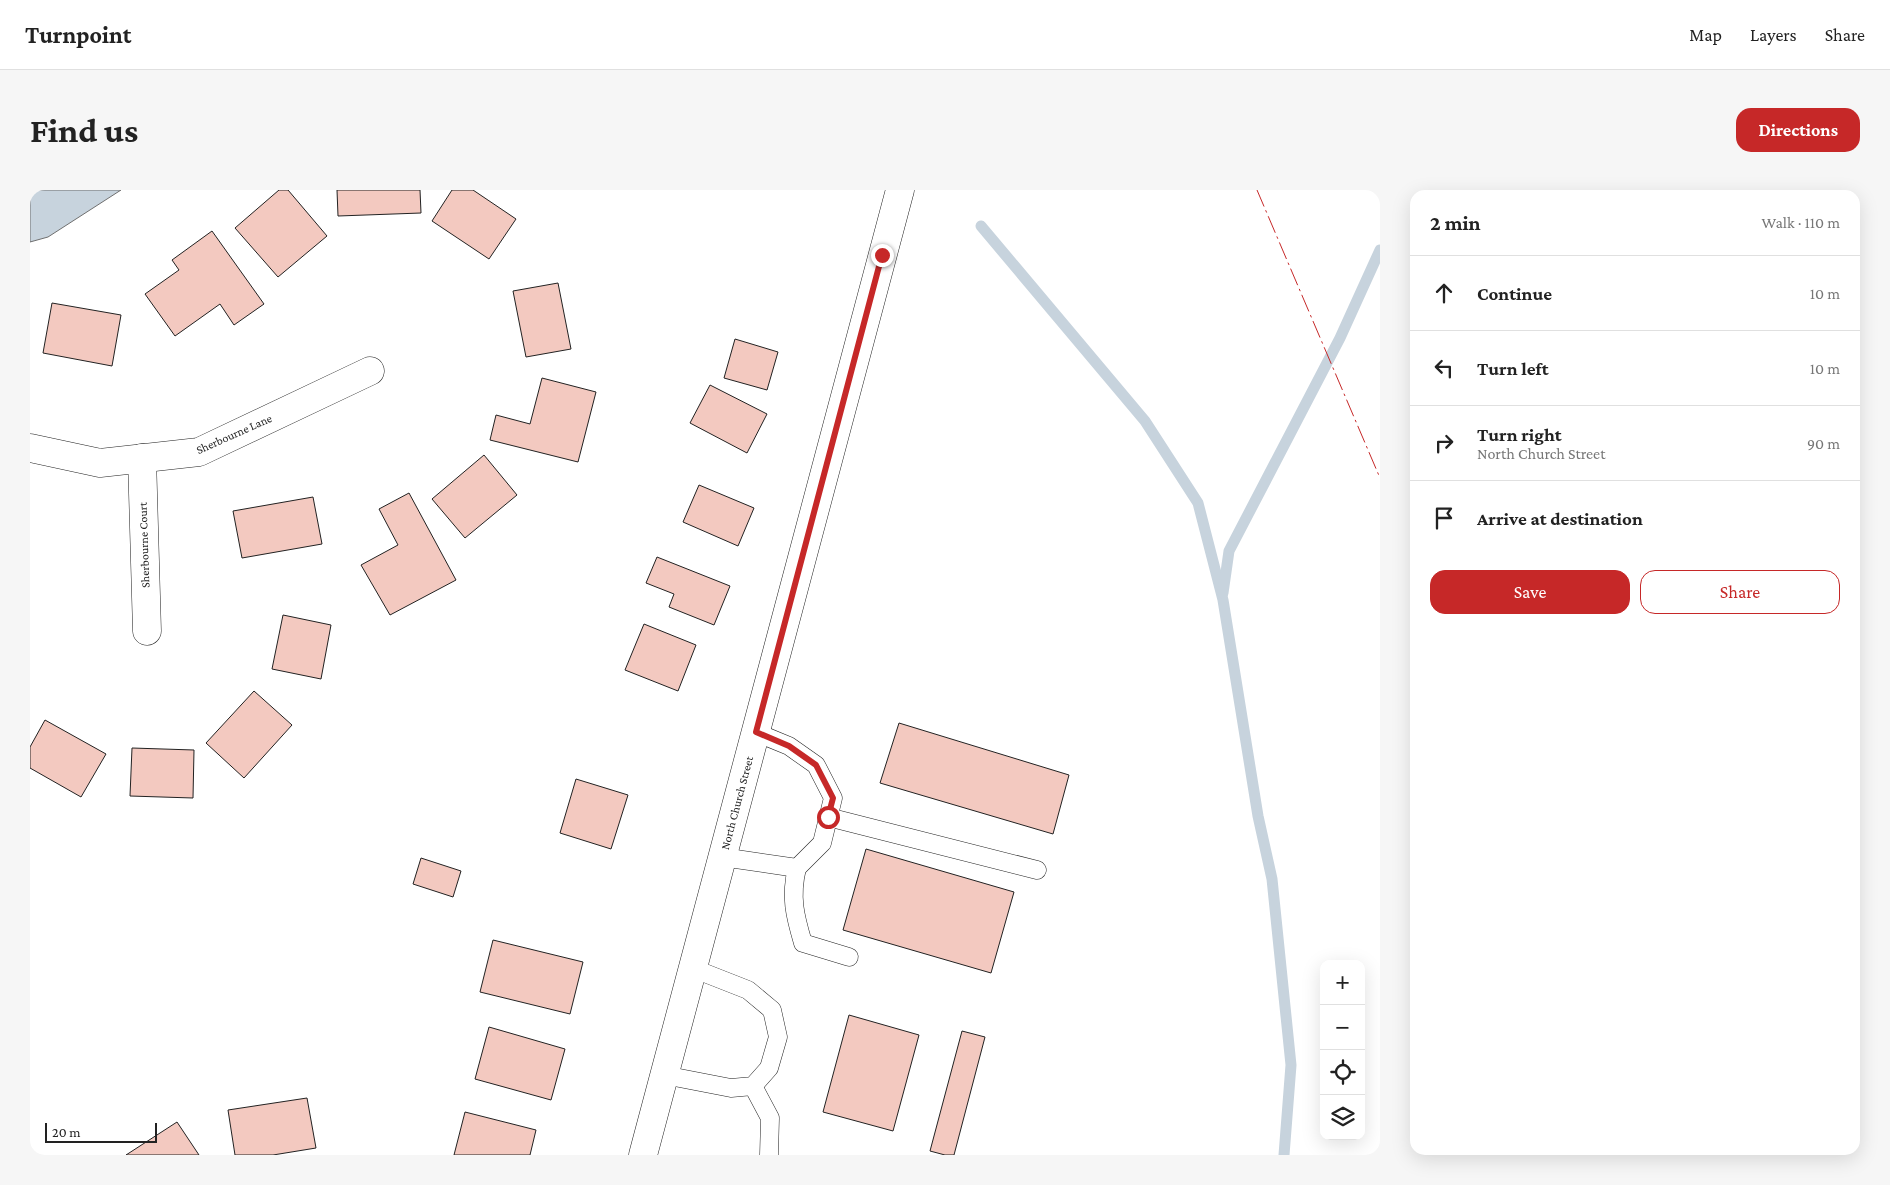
<!DOCTYPE html>
<meta charset="utf-8">
<style>
body{margin:0;font-family:"Crimson Pro",serif;background:#f6f6f6;color:#222}
.controls{position:absolute;right:15px;bottom:15px;display:grid;overflow:hidden;border-radius:10px;box-shadow:0 5px 20px #0002}
.controls button{width:45px;height:45px;display:grid;place-items:center;padding:0;border:0;border-bottom:1px solid #e0e0e0;background:#fff;color:#222;font:25px sans-serif}
.scale{position:absolute;left:15px;bottom:12px;width:112px;box-sizing:border-box;padding-left:5px;border:2px solid #222;border-top:0;font-size:14px;line-height:18px;white-space:nowrap;color:#222;-webkit-text-stroke:4px #fff;paint-order:stroke}
.stop{position:absolute;width:15px;height:15px;margin:-11px;border:4px solid #c62828;border-radius:50%;background:#fff}
.stop.end{background:#c62828;border-color:#fff;box-shadow:0 1px 5px #0008}
.list{margin:0;padding:0;list-style:none}
h2{display:flex;justify-content:space-between;align-items:center;height:65px;margin:0;padding:0 20px;font-size:21px}
h2 small{font-size:16px;font-weight:400;color:#767676}
.list li{display:grid;grid-template-columns:32px 1fr auto;gap:15px;align-items:center;box-sizing:border-box;height:75px;padding:0 20px;border-top:1px solid #e0e0e0}
.list b{display:block;font-size:19px;white-space:nowrap}
.list p{margin:0;font-size:16px;white-space:nowrap;color:#767676}
.list em{font-size:16px;font-style:normal;color:#767676}
.actions{display:flex;gap:10px;padding:15px 20px}
.actions a{flex:1;padding:11px 0;border:1px solid #c62828;border-radius:15px;text-align:center;font-size:18px;color:#c62828}
.actions .main{background:#c62828;color:#fff}
.icon{flex:none;width:28px;height:28px;fill:none;stroke:currentColor;stroke-width:2;stroke-linecap:round;stroke-linejoin:round}
.map{position:relative;flex:none;width:1350px;height:965px;overflow:hidden;border-radius:15px}
header{display:flex;align-items:center;gap:30px;box-sizing:border-box;height:70px;padding:0 25px;background:#fff;border-bottom:1px solid #e0e0e0}
header strong{font-size:24px}
nav{display:flex;gap:28px;margin-inline-start:auto;font-size:18px}
.intro{display:flex;align-items:center;justify-content:space-between;box-sizing:border-box;height:120px;padding:0 30px}
h1{margin:0;font-size:35px}
.button{padding:12px 22px;border-radius:15px;background:#c62828;color:#fff;font-size:18px;font-weight:700}
main{display:flex;gap:30px;padding:0 30px}
aside{flex:1;background:#fff;border-radius:15px;box-shadow:0 5px 20px #0002}
.map>svg:first-child{display:block}
</style>
<header>
<strong>Turnpoint</strong>
<nav><a>Map</a><a>Layers</a><a>Share</a></nav>
</header>
<div class="intro"><h1>Find us</h1><a class="button">Directions</a></div>
<main>
<div class="map">
<svg width="1350" height="965" viewBox="0 0 1350 965">
<rect width="100%" height="100%" fill="#fff"/>
<polygon fill="#c7d3dd" stroke="#6f6f6f" points="0,0 91,0 18,47 0,52"/>
<g fill="none" stroke-linecap="round" stroke-linejoin="round">
<g stroke="#c7d3dd" stroke-width="11">
<polyline points="951,36 1115,231 1168,313 1193,410 1228,626 1242,689 1261,875 1254,965"/>
<polyline points="1193,403 1199,361 1310,148 1350,60"/>
</g>
</g>
<g fill="#f3c9c0" stroke="#222">
<polygon points="249,0 258,0 297,46 248,87 205,38"/>
<polygon points="307,0 390,0 391,23 308,26"/>
<polygon points="422,0 443,0 486,29 459,69 402,31"/>
<polygon points="182,41 234,114 204,135 190,114 145,146 115,104 149,80 142,70"/>
<polygon points="528,93 541,159 496,167 483,101"/>
<polygon points="22,113 91,125 82,176 13,163"/>
<polygon points="705,149 748,162 737,200 694,188"/>
<polygon points="512,188 566,202 548,272 460,250 466,225 500,234"/>
<polygon points="680,195 737,224 717,263 660,233"/>
<polygon points="454,265 487,305 435,348 402,309"/>
<polygon points="669,295 724,318 708,356 653,332"/>
<polygon points="379,303 426,390 360,425 331,375 368,355 349,319"/>
<polygon points="283,307 292,354 212,368 203,321"/>
<polygon points="627,367 700,396 684,435 639,417 644,404 616,393"/>
<polygon points="253,425 301,435 291,489 242,479"/>
<polygon points="614,434 666,455 648,501 595,480"/>
<polygon points="224,501 262,535 214,588 176,553"/>
<polygon points="15,530 76,564 51,607 0,578 0,557"/>
<polygon points="869,533 1039,585 1023,644 850,593"/>
<polygon points="102,558 164,560 163,608 100,606"/>
<polygon points="546,589 598,605 581,659 530,643"/>
<polygon points="836,659 984,702 961,783 813,740"/>
<polygon points="391,668 431,681 423,707 383,694"/>
<polygon points="463,750 553,772 540,824 450,802"/>
<polygon points="819,825 889,845 863,941 793,922"/>
<polygon points="459,837 535,859 521,910 445,889"/>
<polygon points="932,841 955,847 924,965 915,965 900,961"/>
<polygon points="277,908 286,958 243,965 205,965 198,920"/>
<polygon points="435,922 506,940 500,965 424,965"/>
<polygon points="147,932 169,965 96,965"/>
</g>
<g fill="none" stroke-linecap="round" stroke-linejoin="round">
<g stroke="#222" stroke-width="19">
<g id="lane">
<polyline points="798,627 1007,680"/>
<polyline points="692,667 767,678 792,653 803,608 786,575 759,556 725,542"/>
<path d="M767,678c-7,29 -2,48 6,75l46,14"/>
<polyline points="634,885 701,898 723,896 739,878 748,847 742,820 718,800 662,778"/>
<polyline points="723,896 740,928 739,965"/>
</g>
</g>
<g stroke="#222" stroke-width="29">
<g id="street">
<polyline points="0,258 70,273 169,262 340,181"/>
<polyline points="112,268 117,441"/>
</g>
</g>
<g stroke="#222" stroke-width="29">
<polyline id="secondary" points="613,965 870,0"/>
</g>
<use href="#lane" stroke="#fff" stroke-width="18"/>
<use href="#street" stroke="#fff" stroke-width="28"/>
<use href="#secondary" stroke="#fff" stroke-width="28"/>
<polyline stroke="#c62828" stroke-width="1" stroke-dasharray="18 4 2.5 4" stroke-linecap="butt" points="1227,0 1350,288"/>
</g>
<g fill="none" stroke-linecap="round" stroke-linejoin="round">
<polyline stroke="#c62828" stroke-width="6" points="798,627 803,608 786,575 759,556 726,542 852,65"/>
</g>
<g text-anchor="middle" stroke-width="4" stroke-linejoin="round" paint-order="stroke">
<g font-size="12" fill="#222" stroke="#fff">
<text transform="translate(204 244) rotate(-24)" y="4">Sherbourne Lane</text>
<text transform="translate(114 355) rotate(-92)" y="4">Sherbourne Court</text>
<text transform="translate(707 613) rotate(-75)" y="4">North Church Street</text>
</g>
</g>
</svg>
<div class="controls">
<button>+</button>
<button>−</button>
<button><svg class="icon" aria-label="locate" viewBox="0 0 24 24"><circle cx="12" cy="12" r="6"/><path d="M12 2v4M12 18v4M2 12h4M18 12h4"/></svg></button>
<button><svg class="icon" aria-label="layers" viewBox="0 0 24 24"><path d="M12 4l9 5-9 5-9-5zM3 14l9 5 9-5"/></svg></button>
</div>
<div class="scale">20 m</div>
<div class="stop" style="left:798px;top:627px"></div>
<div class="stop end" style="left:852px;top:65px"></div>
</div>
<aside>
<h2>2 min<small>Walk · 110 m</small></h2>
<ul class="list">
<li><svg class="icon" aria-label="ahead" viewBox="0 0 24 24"><path d="M12 20V5M6 11l6-6 6 6"/></svg><div><b>Continue</b></div><em>10 m</em></li>
<li><svg class="icon" aria-label="left" viewBox="0 0 24 24"><path d="M17 20v-9H6M10 6l-5 5 5 5"/></svg><div><b>Turn left</b></div><em>10 m</em></li>
<li><svg class="icon" aria-label="right" viewBox="0 0 24 24"><path d="M7 20v-9h11M14 6l5 5-5 5"/></svg><div><b>Turn right</b><p>North Church Street</p></div><em>90 m</em></li>
<li><svg class="icon" aria-label="arrive" viewBox="0 0 24 24"><path d="M6 21V4h12l-3 4 3 4H6"/></svg><div><b>Arrive at destination</b></div></li>
</ul>
<div class="actions"><a class="main">Save</a><a>Share</a></div>
</aside>
</main>
